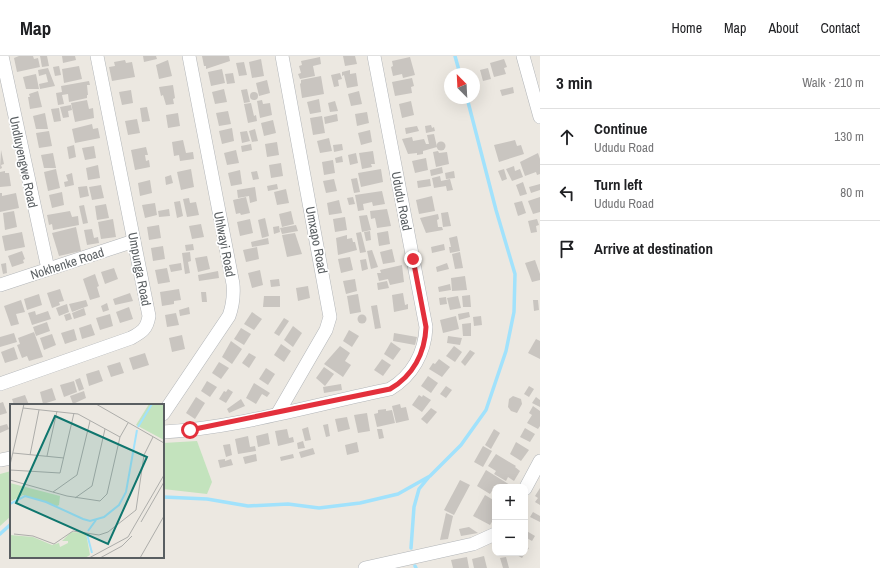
<!DOCTYPE html>
<meta charset="utf-8">
<style>
body{margin:0;font-family:"Archivo Narrow",sans-serif;background:#f6f6f6;color:#202124}
.controls{position:absolute;right:12px;bottom:12px;display:grid;overflow:hidden;border-radius:8px;box-shadow:0 4px 16px #0002}
.controls button{width:36px;height:36px;display:grid;place-items:center;padding:0;border:0;border-bottom:1px solid #e0e0e0;background:#fff;color:#202124;font:20px sans-serif}
.compass{position:absolute;left:444px;top:12px;width:36px;height:36px;border-radius:50%;background:#fff;box-shadow:0 4px 16px #0002;rotate:336deg}
.stop{position:absolute;width:12px;height:12px;margin:-9px;border:3px solid #e3303c;border-radius:50%;background:#fff}
.stop.end{background:#e3303c;border-color:#fff;box-shadow:0 1px 4px #0008}
.list{margin:0;padding:0;list-style:none}
h2{display:flex;justify-content:space-between;align-items:center;height:52px;margin:0;padding:0 16px;font-size:17px}
h2 small{font-size:13px;font-weight:400;color:#757577}
.list li{display:grid;grid-template-columns:26px 1fr auto;gap:12px;align-items:center;box-sizing:border-box;height:56px;padding:0 16px;border-top:1px solid #e0e0e0}
.list b{display:block;font-size:15px;white-space:nowrap}
.list p{margin:0;font-size:13px;white-space:nowrap;color:#757577}
.list em{font-size:13px;font-style:normal;color:#757577}
.icon{flex:none;width:22px;height:22px;fill:none;stroke:currentColor;stroke-width:2;stroke-linecap:round;stroke-linejoin:round}
.map{position:relative;flex:none;width:540px;height:512px;overflow:hidden}
header{display:flex;align-items:center;gap:24px;box-sizing:border-box;height:56px;padding:0 20px;background:#fff;border-bottom:1px solid #e0e0e0}
header strong{font-size:19px}
nav{display:flex;gap:22px;margin-inline-start:auto;font-size:14px}
main{display:flex}
aside{flex:1;background:#fff}
.map>svg:first-child{display:block}
</style>
<header>
<strong>Map</strong>
<nav><a>Home</a><a>Map</a><a>About</a><a>Contact</a></nav>
</header>
<main>
<div class="map">
<svg width="540" height="512" viewBox="0 0 540 512">
<rect width="100%" height="100%" fill="#ece8e1"/>
<g fill="#c3e3bd">
<polygon points="197,385 212,426 207,438 163,433 163,387"/>
<polygon points="11,415 11,460 0,470 0,418"/>
</g>
<g fill="none" stroke-linecap="round" stroke-linejoin="round">
<g stroke="#a1e2fc" stroke-width="3.5">
<polyline points="455,0 460,18"/>
<polyline points="163,441 207,443 248,450 288,448 319,452 360,447 398,438 430,420 461,389 486,354 506,295 514,256 515,218 496,154 467,42"/>
<polyline points="0,478 11,468"/>
<polyline points="411,492 414,451 419,433 428,422"/>
<polyline points="415,510 416,512"/>
</g>
</g>
<g fill="#c9c5c0">
<polygon points="19,0 33,0 34,3 38,2 40,11 17,16 14,2"/>
<polygon points="40,0 47,0 49,10 42,11"/>
<polygon points="62,0 75,0 76,4 63,7"/>
<polygon points="143,0 156,0 157,3 144,6"/>
<polygon points="202,0 229,0 230,5 206,13 206,10 204,10"/>
<polygon points="343,0 355,0 357,8 345,10"/>
<polygon points="320,1 321,8 313,10 315,20 300,23 298,18 301,17 299,10 302,9 301,5"/>
<polygon points="410,1 415,19 403,22 402,18 393,20 391,11 393,10 392,5"/>
<polygon points="261,3 264,20 252,22 249,6"/>
<polygon points="504,3 507,11 504,12 506,18 494,21 490,7"/>
<polygon points="125,4 126,7 132,6 135,21 112,25 109,11 115,10 114,6"/>
<polygon points="168,4 172,20 159,23 156,9"/>
<polygon points="244,6 247,19 239,20 236,7"/>
<polygon points="59,10 61,19 55,20 53,11"/>
<polygon points="79,10 82,23 64,27 62,13"/>
<polygon points="48,12 55,30 40,33 39,28 48,26 46,18 39,20 38,14"/>
<polygon points="488,12 491,23 483,25 480,14"/>
<polygon points="222,13 225,27 211,30 208,16"/>
<polygon points="350,14 350,18 356,17 358,30 347,32 344,19 342,20 342,16"/>
<polygon points="233,17 235,27 227,28 225,18"/>
<polygon points="340,17 342,23 338,24 339,30 334,31 331,19"/>
<polygon points="36,18 39,33 26,33 23,21"/>
<polygon points="321,20 324,38 302,42 300,28 301,27 301,24"/>
<polygon points="412,22 414,30 411,31 412,37 395,40 392,26"/>
<polygon points="267,24 270,37 259,40 256,27"/>
<polygon points="89,25 90,29 87,29 88,39 87,39 87,42 69,46 68,38 62,39 64,48 58,49 56,37 62,36 61,30"/>
<polygon points="173,29 175,42 173,43 174,48 166,49 163,39 161,40 159,31"/>
<polygon points="513,31 514,37 502,40 500,34"/>
<polygon points="224,33 227,46 215,48 212,36"/>
<polygon points="247,33 250,46 244,47 241,34"/>
<polygon points="131,34 133,47 122,49 119,36"/>
<polygon points="38,35 42,51 30,53 28,41 30,41 29,38"/>
<polygon points="359,35 362,48 351,50 348,38"/>
<circle cx="254" cy="40" r="4"/>
<polygon points="319,43 321,56 310,58 307,46"/>
<polygon points="87,44 89,53 93,52 94,62 75,66 71,47"/>
<polygon points="262,44 263,48 270,47 272,59 260,62 257,45"/>
<polygon points="335,45 338,55 330,56 328,47"/>
<polygon points="411,45 414,59 402,62 399,48"/>
<polygon points="251,47 254,60 256,59 257,65 248,67 244,48"/>
<polygon points="71,49 72,54 68,55 69,61 63,62 60,51"/>
<polygon points="147,51 150,65 142,66 140,52"/>
<polygon points="59,52 61,65 54,66 51,53"/>
<polygon points="228,55 231,68 219,70 216,57"/>
<polygon points="367,56 369,67 357,70 355,58"/>
<polygon points="45,57 48,73 36,73 33,60"/>
<polygon points="178,57 180,70 168,72 166,59"/>
<polygon points="337,58 338,65 325,68 324,61"/>
<polygon points="322,60 325,77 313,79 310,62"/>
<polygon points="137,63 140,77 128,79 125,65"/>
<polygon points="273,64 276,77 264,80 261,67"/>
<polygon points="92,68 93,73 98,72 100,82 75,87 72,73"/>
<polygon points="431,69 432,72 434,71 435,75 426,77 425,70"/>
<polygon points="417,70 419,75 406,78 405,72"/>
<polygon points="232,72 234,85 222,88 219,75"/>
<polygon points="255,73 258,85 252,86 249,75"/>
<polygon points="370,74 372,86 361,89 358,77"/>
<polygon points="49,75 52,90 39,92 36,77"/>
<polygon points="247,75 250,85 242,87 240,76"/>
<polygon points="434,78 437,91 423,95 423,98 417,99 417,97 408,98 402,83 412,81 413,85 424,83 426,88 429,88 427,79"/>
<polygon points="329,82 332,95 320,97 317,85"/>
<polygon points="183,84 186,97 193,96 194,103 180,105 179,99 174,100 172,86"/>
<polygon points="515,84 517,90 521,89 524,98 499,106 494,89"/>
<circle cx="441" cy="90" r="4.5"/>
<polygon points="277,86 279,99 267,101 265,88"/>
<polygon points="251,88 252,94 242,96 241,90"/>
<polygon points="342,88 343,94 334,96 333,89"/>
<polygon points="74,89 76,101 69,103 67,91"/>
<polygon points="94,90 96,102 85,104 82,92"/>
<polygon points="146,91 148,99 145,99 146,105 149,104 150,111 135,114 131,94"/>
<polygon points="1,94 4,108 1,109 2,112 0,113"/>
<polygon points="236,94 239,107 227,109 224,97"/>
<polygon points="373,95 375,108 371,108 372,111 362,113 359,97"/>
<polygon points="438,95 439,97 447,96 449,108 436,111 433,96"/>
<polygon points="53,97 56,112 44,112 41,99"/>
<polygon points="356,97 358,107 350,109 348,99"/>
<polygon points="538,97 540,103 540,118 537,119 536,116 525,120 520,106"/>
<polygon points="342,100 343,106 336,107 335,102"/>
<polygon points="426,102 428,114 415,117 412,105"/>
<polygon points="333,104 335,117 324,119 322,106"/>
<polygon points="281,107 283,120 271,122 269,109"/>
<polygon points="98,109 100,122 88,124 86,112"/>
<polygon points="514,110 515,115 520,113 523,121 512,125 506,113"/>
<polygon points="442,111 443,117 431,120 430,114"/>
<polygon points="56,113 60,132 48,135 44,116"/>
<polygon points="191,113 194,131 181,134 177,116"/>
<polygon points="381,113 383,126 361,131 358,117"/>
<polygon points="504,113 507,123 502,125 498,115"/>
<polygon points="240,114 242,128 231,130 228,117"/>
<polygon points="5,115 5,117 9,117 11,130 0,131 0,116"/>
<polygon points="257,115 259,123 253,124 251,116"/>
<polygon points="454,115 455,122 446,123 445,117"/>
<polygon points="72,117 74,129 65,131 64,126 68,125 66,119"/>
<polygon points="171,119 173,127 166,129 165,121"/>
<polygon points="440,120 441,125 450,123 453,134 447,135 446,130 434,132 432,122"/>
<polygon points="357,122 360,136 354,137 351,123"/>
<polygon points="334,123 337,135 326,137 323,125"/>
<polygon points="430,123 431,130 418,132 417,125"/>
<polygon points="150,124 152,137 140,140 138,127"/>
<polygon points="523,126 527,138 520,140 516,129"/>
<polygon points="277,128 278,133 268,135 267,130"/>
<polygon points="540,128 540,134 531,137 529,131"/>
<polygon points="101,129 104,142 92,144 89,131"/>
<polygon points="87,130 89,140 80,142 78,131"/>
<polygon points="255,131 257,145 250,147 249,140 238,142 237,134"/>
<polygon points="286,133 289,147 277,149 274,136"/>
<polygon points="382,135 385,148 373,150 372,146 363,148 364,154 358,155 355,139"/>
<polygon points="62,136 64,149 52,152 49,139"/>
<polygon points="0,137 2,137 2,140 16,137 19,152 0,156"/>
<polygon points="432,140 435,155 419,158 416,144"/>
<polygon points="246,141 250,157 241,159 240,157 236,158 233,144"/>
<polygon points="353,141 355,148 349,149 347,142"/>
<polygon points="540,141 540,156 533,158 528,145"/>
<polygon points="189,142 190,147 196,146 199,159 187,161 183,143"/>
<polygon points="339,144 342,157 329,159 327,147"/>
<polygon points="180,145 183,160 177,162 174,146"/>
<polygon points="522,145 526,157 518,160 514,147"/>
<polygon points="155,147 157,159 145,162 142,149"/>
<polygon points="106,148 109,162 97,164 95,150"/>
<polygon points="84,149 88,167 83,168 79,150"/>
<polygon points="169,153 170,160 159,161 158,155"/>
<polygon points="387,153 391,170 377,172 375,162 371,163 370,155"/>
<polygon points="14,155 17,171 5,174 3,157"/>
<polygon points="70,155 72,161 78,160 79,169 53,174 52,168 49,169 47,159"/>
<polygon points="291,155 294,168 282,171 279,158"/>
<polygon points="448,156 451,170 443,171 441,157"/>
<polygon points="438,158 439,163 437,164 438,171 442,171 443,174 426,177 420,162"/>
<polygon points="367,159 371,174 362,176 359,160"/>
<polygon points="345,161 347,174 335,176 333,163"/>
<polygon points="265,162 269,180 262,182 258,164"/>
<polygon points="113,163 116,181 101,183 98,166"/>
<polygon points="250,163 253,177 240,180 237,166"/>
<polygon points="537,163 539,169 536,170 537,176 531,177 528,165"/>
<polygon points="201,168 204,181 192,183 189,170"/>
<polygon points="159,169 161,182 149,184 147,171"/>
<polygon points="296,169 298,175 282,178 280,172"/>
<polygon points="279,170 280,176 274,178 273,171"/>
<polygon points="76,171 81,195 59,200 52,177"/>
<polygon points="92,173 94,182 98,181 99,187 87,189 84,174"/>
<polygon points="370,175 371,184 366,185 364,176"/>
<polygon points="388,175 390,188 379,190 377,177"/>
<polygon points="22,176 25,191 5,195 2,180"/>
<polygon points="361,176 366,196 360,197 356,177"/>
<polygon points="295,177 302,198 287,201 282,179"/>
<polygon points="347,179 347,183 352,182 353,186 355,186 357,194 338,199 336,182"/>
<polygon points="457,180 460,195 450,197 449,191 451,191 449,182"/>
<polygon points="268,182 269,188 252,191 251,186"/>
<polygon points="193,188 194,194 186,195 185,189"/>
<polygon points="444,188 445,194 432,197 431,191"/>
<polygon points="163,190 165,203 153,205 151,192"/>
<polygon points="257,191 259,203 246,206 243,194"/>
<polygon points="392,193 395,206 383,208 380,196"/>
<polygon points="372,194 378,211 371,213 367,195"/>
<polygon points="22,195 25,203 23,204 24,207 12,211 8,200"/>
<polygon points="190,196 191,205 188,206 190,217 185,218 182,197"/>
<polygon points="460,196 463,212 455,213 452,198"/>
<polygon points="207,200 210,213 198,216 195,202"/>
<polygon points="350,201 353,214 341,217 338,203"/>
<polygon points="366,203 368,213 362,215 360,204"/>
<polygon points="535,204 540,218 540,224 532,226 525,207"/>
<polygon points="6,207 7,217 3,218 1,208"/>
<polygon points="181,207 182,214 171,216 169,209"/>
<polygon points="447,207 449,213 437,216 436,211"/>
<polygon points="402,209 404,226 390,229 388,223 379,225 377,217 381,217 380,214"/>
<polygon points="114,212 118,223 105,228 101,216"/>
<polygon points="167,212 170,226 158,228 155,214"/>
<polygon points="260,214 263,229 252,232 248,217"/>
<polygon points="218,215 219,222 199,225 198,219"/>
<polygon points="95,218 99,230 97,231 100,241 90,244 83,223"/>
<polygon points="465,220 467,234 452,235 451,222"/>
<polygon points="279,223 280,230 271,231 270,224"/>
<polygon points="355,223 357,235 346,238 343,225"/>
<polygon points="387,225 389,232 378,234 377,227"/>
<polygon points="450,228 451,234 439,236 438,231"/>
<polygon points="308,230 310,242 298,245 296,232"/>
<polygon points="60,233 64,245 59,246 60,249 52,252 47,237"/>
<polygon points="179,233 181,244 174,245 174,248 162,250 160,236"/>
<polygon points="201,236 206,236 207,246 202,246"/>
<polygon points="130,237 133,245 115,249 113,243"/>
<polygon points="403,237 405,249 408,248 408,253 394,256 392,239"/>
<polygon points="39,238 42,249 27,254 24,243"/>
<polygon points="358,238 361,256 350,258 347,240"/>
<polygon points="470,239 471,251 463,251 462,240"/>
<polygon points="264,240 280,240 280,251 263,251"/>
<polygon points="458,240 461,252 450,254 447,242"/>
<polygon points="446,241 447,248 440,249 439,242"/>
<polygon points="21,244 25,256 16,258 19,268 11,270 4,250"/>
<polygon points="86,244 88,250 72,256 69,248"/>
<polygon points="533,244 538,244 539,254 534,255"/>
<polygon points="107,247 109,254 103,256 101,250"/>
<polygon points="67,248 69,256 59,260 56,252"/>
<polygon points="377,249 381,272 375,273 371,250"/>
<polygon points="129,251 133,263 120,267 116,256"/>
<polygon points="189,251 190,258 180,260 179,254"/>
<polygon points="84,252 86,259 74,263 72,257"/>
<polygon points="35,255 36,259 48,255 51,263 32,269 28,257"/>
<polygon points="252,256 262,263 254,274 244,268"/>
<polygon points="469,256 470,261 459,264 458,258"/>
<polygon points="70,257 72,263 66,265 64,259"/>
<polygon points="176,257 179,269 167,271 165,259"/>
<polygon points="110,258 113,270 100,274 96,262"/>
<circle cx="362" cy="263" r="4.5"/>
<polygon points="456,260 459,273 443,277 440,264"/>
<polygon points="481,260 482,269 474,270 473,261"/>
<polygon points="284,262 289,265 279,280 274,277"/>
<polygon points="47,266 50,275 36,280 33,271"/>
<polygon points="471,267 471,280 463,280 462,268"/>
<polygon points="91,268 95,279 82,283 79,272"/>
<polygon points="293,270 302,277 293,291 284,284"/>
<polygon points="241,272 251,278 244,289 234,283"/>
<polygon points="74,273 77,284 65,288 61,277"/>
<polygon points="349,274 359,280 352,291 343,285"/>
<polygon points="34,276 43,301 29,305 27,300 22,302 17,289 20,288 18,282"/>
<polygon points="14,277 17,286 0,291 0,281"/>
<polygon points="394,277 417,281 415,289 393,285"/>
<polygon points="52,278 56,289 44,294 40,282"/>
<polygon points="182,279 185,293 172,296 169,282"/>
<polygon points="448,280 462,282 460,289 447,287"/>
<polygon points="536,283 540,285 540,303 528,297"/>
<polygon points="231,285 242,293 232,308 222,301"/>
<polygon points="391,286 401,293 393,304 384,298"/>
<polygon points="281,288 291,295 284,306 274,299"/>
<polygon points="340,290 350,297 345,305 351,309 343,321 324,308"/>
<polygon points="454,290 462,296 455,306 446,300"/>
<polygon points="14,291 18,303 5,307 1,296"/>
<polygon points="470,294 475,297 465,310 461,306"/>
<polygon points="145,297 149,309 133,314 129,302"/>
<polygon points="249,297 256,301 249,312 242,307"/>
<polygon points="382,303 391,309 383,320 374,314"/>
<polygon points="439,303 450,311 442,321 429,313 433,307 435,308"/>
<polygon points="120,306 124,317 111,321 107,310"/>
<polygon points="219,306 229,312 221,323 212,317"/>
<polygon points="324,311 334,318 325,330 316,322"/>
<polygon points="266,312 275,318 268,329 259,323"/>
<polygon points="99,314 103,325 89,330 86,318"/>
<polygon points="428,320 438,327 431,337 421,330"/>
<polygon points="80,322 84,333 79,335 75,324"/>
<polygon points="74,325 77,336 64,341 60,329"/>
<polygon points="207,325 217,331 210,341 201,335"/>
<polygon points="254,327 270,337 267,341 262,338 256,348 246,342"/>
<polygon points="341,328 342,334 324,337 323,331"/>
<polygon points="446,330 452,334 446,342 440,338"/>
<polygon points="529,330 534,333 529,341 524,338"/>
<polygon points="52,332 56,344 43,348 40,336"/>
<polygon points="228,333 233,336 226,347 219,343 224,335 226,336"/>
<polygon points="84,335 86,342 73,348 70,340"/>
<polygon points="25,339 29,349 14,349 12,343"/>
<polygon points="419,339 422,341 423,339 431,344 422,356 412,349"/>
<polygon points="513,340 521,343 522,348 517,357 511,355 508,351 509,343"/>
<polygon points="196,341 205,347 195,363 186,357"/>
<polygon points="536,341 540,344 540,351 532,347"/>
<polygon points="241,343 245,350 229,357 227,353"/>
<polygon points="3,346 7,357 0,359 0,347"/>
<polygon points="400,348 401,352 406,351 409,364 396,367 392,350"/>
<polygon points="533,350 540,355 540,370 538,373 527,367 532,359 529,357"/>
<polygon points="431,352 437,356 427,368 421,363"/>
<polygon points="386,353 386,355 392,354 395,367 377,371 374,358 378,357 378,354"/>
<polygon points="367,357 370,375 358,377 354,359"/>
<polygon points="347,361 350,373 338,376 335,363"/>
<polygon points="7,368 9,373 0,377 0,370"/>
<polygon points="328,368 330,380 326,381 323,369"/>
<polygon points="308,371 311,384 305,385 302,373"/>
<polygon points="525,372 535,378 530,386 520,381"/>
<polygon points="287,373 289,382 293,381 294,386 278,390 275,375"/>
<polygon points="377,373 382,373 384,382 379,383"/>
<polygon points="494,373 500,377 491,393 485,389"/>
<polygon points="268,377 270,388 258,391 256,380"/>
<polygon points="248,380 250,391 255,390 256,395 238,398 235,383"/>
<polygon points="303,385 305,392 298,393 297,387"/>
<polygon points="357,386 359,396 347,399 345,389"/>
<polygon points="516,386 529,394 521,405 510,398"/>
<polygon points="230,388 232,399 226,401 223,389"/>
<polygon points="483,390 492,395 483,411 474,406"/>
<polygon points="313,392 315,398 301,402 299,396"/>
<polygon points="256,398 257,405 245,408 243,401"/>
<polygon points="293,398 294,402 281,405 280,401"/>
<polygon points="496,398 516,410 515,411 520,415 514,425 508,421 506,425 494,418 496,415 488,410"/>
<polygon points="225,403 225,405 231,403 233,409 220,412 218,404"/>
<polygon points="486,414 510,429 508,431 495,431 495,437 492,435 490,438 477,430"/>
<polygon points="460,424 470,429 454,459 444,454"/>
<polygon points="540,432 540,449 535,446 538,442 535,440"/>
<polygon points="485,439 495,445 495,461 490,469 473,460"/>
<polygon points="533,456 540,460 540,466 530,461"/>
<polygon points="446,457 453,460 448,483 440,484"/>
<polygon points="469,471 478,477 461,480 459,473"/>
<polygon points="525,474 535,480 532,485 525,481"/>
<polygon points="525,490 529,492 522,502 513,497 525,497"/>
<polygon points="484,500 487,512 474,512 472,503"/>
<polygon points="467,501 469,512 453,512 451,504"/>
<polygon points="506,501 509,512 503,512 500,502"/>
</g>
<g fill="none" stroke-linecap="round" stroke-linejoin="round">
<g stroke="#b2b5b8" stroke-width="14">
<g id="minor">
<polyline points="2,0 48,213"/>
<polyline points="523,0 540,61"/>
<polyline points="0,229 134,185"/>
<path d="M0,328l131,-46c11,-6 16,-9 18,-22l-52,-260"/>
<polyline points="278,357 326,274 330,261 282,0"/>
<path d="M163,358l66,-98c4,-11 5,-20 4,-32l-44,-228"/>
<path d="M163,376c74,-4 154,-28 227,-43 22,-13 35,-36 36,-62l-52,-271"/>
<polyline points="0,404 11,402"/>
<polyline points="525,433 540,405"/>
<polyline points="365,512 473,488 495,478"/>
</g>
</g>
<use href="#minor" stroke="#fff" stroke-width="13"/>
</g>
<g fill="none" stroke-linecap="round" stroke-linejoin="round">
<path stroke="#e3303c" stroke-width="5" d="M190,374l200,-41c23,-13 35,-36 36,-62l-13,-68"/>
</g>
<g text-anchor="middle" stroke-width="3.5" stroke-linejoin="round" paint-order="stroke">
<g font-size="13" fill="#595e61" stroke="#fff">
<text transform="translate(24 106) rotate(78)" y="5">Undluyengwe Road</text>
<text transform="translate(402 145) rotate(79)" y="5">Ududu Road</text>
<text transform="translate(317 184) rotate(79)" y="5">Umxapo Road</text>
<text transform="translate(225 188) rotate(79)" y="5">Uhlwayi Road</text>
<text transform="translate(67 207) rotate(-18)" y="5">Nokhenke Road</text>
<text transform="translate(140 213) rotate(79)" y="5">Umpunga Road</text>
</g>
</g>
<g transform="translate(10 348)">
<rect width="154" height="154" fill="#ece8e1"/>
<path d="M139,0h15v36l-28,-15zM0,79l50,13 -1,9 -2,1 -34,-11 -13,7zM61,128l15,1 4,22 -5,3h-75v-23l23,2 19,8 7,-2 1,4 8,-4v-2h-6z" fill="#c3e3bd"/>
<path fill="none" stroke="#a1e2fc" stroke-width="2" d="M128,23l14,-23M0,100l15,-8 21,6 37,17 7,2 14,-4 15,-12 7,-13 11,-62M78,127l8,-11M77,130l5,19"/>
<path fill="none" stroke="#adadaa" stroke-width="1" d="M86,0l68,39M13,4l55,6 42,23M3,49l51,5M20,51l9,-45M37,52l10,-45M0,61l14,-61M0,66l50,3 14,-60M0,76l57,16 33,5 7,-7 13,-57 8,-14M43,88l24,-17 13,-54M65,94l17,-12 13,-57M131,118l23,-40M4,130l19,2 21,8 19,-13 26,4 9,-3 28,-22 8,-55 9,-18M79,154l39,-21 36,-62M90,154l22,-12 10,-10M130,154l24,-42"/>
<path fill="#0f766e" fill-opacity="0.15" stroke="#0f766e" stroke-width="2" d="M45,12l92,41 -39,87 -92,-41z"/>
<rect width="154" height="154" fill="none" stroke="#595e61" stroke-width="2"/>
</g>
</svg>
<div class="controls">
<button>+</button>
<button>−</button>
</div>
<svg class="compass" viewBox="-18 -18 36 36"><path d="M0-13l5 13h-10z" fill="#e53935"/><path d="M0 13l5-13h-10z" fill="#757577"/></svg>
<div class="stop" style="left:190px;top:374px"></div>
<div class="stop end" style="left:413px;top:203px"></div>
</div>
<aside>
<h2>3 min<small>Walk · 210 m</small></h2>
<ul class="list">
<li><svg class="icon" aria-label="ahead" viewBox="0 0 24 24"><path d="M12 20V5M6 11l6-6 6 6"/></svg><div><b>Continue</b><p>Ududu Road</p></div><em>130 m</em></li>
<li><svg class="icon" aria-label="left" viewBox="0 0 24 24"><path d="M17 20v-9H6M10 6l-5 5 5 5"/></svg><div><b>Turn left</b><p>Ududu Road</p></div><em>80 m</em></li>
<li><svg class="icon" aria-label="arrive" viewBox="0 0 24 24"><path d="M6 21V4h12l-3 4 3 4H6"/></svg><div><b>Arrive at destination</b></div></li>
</ul>
</aside>
</main>
